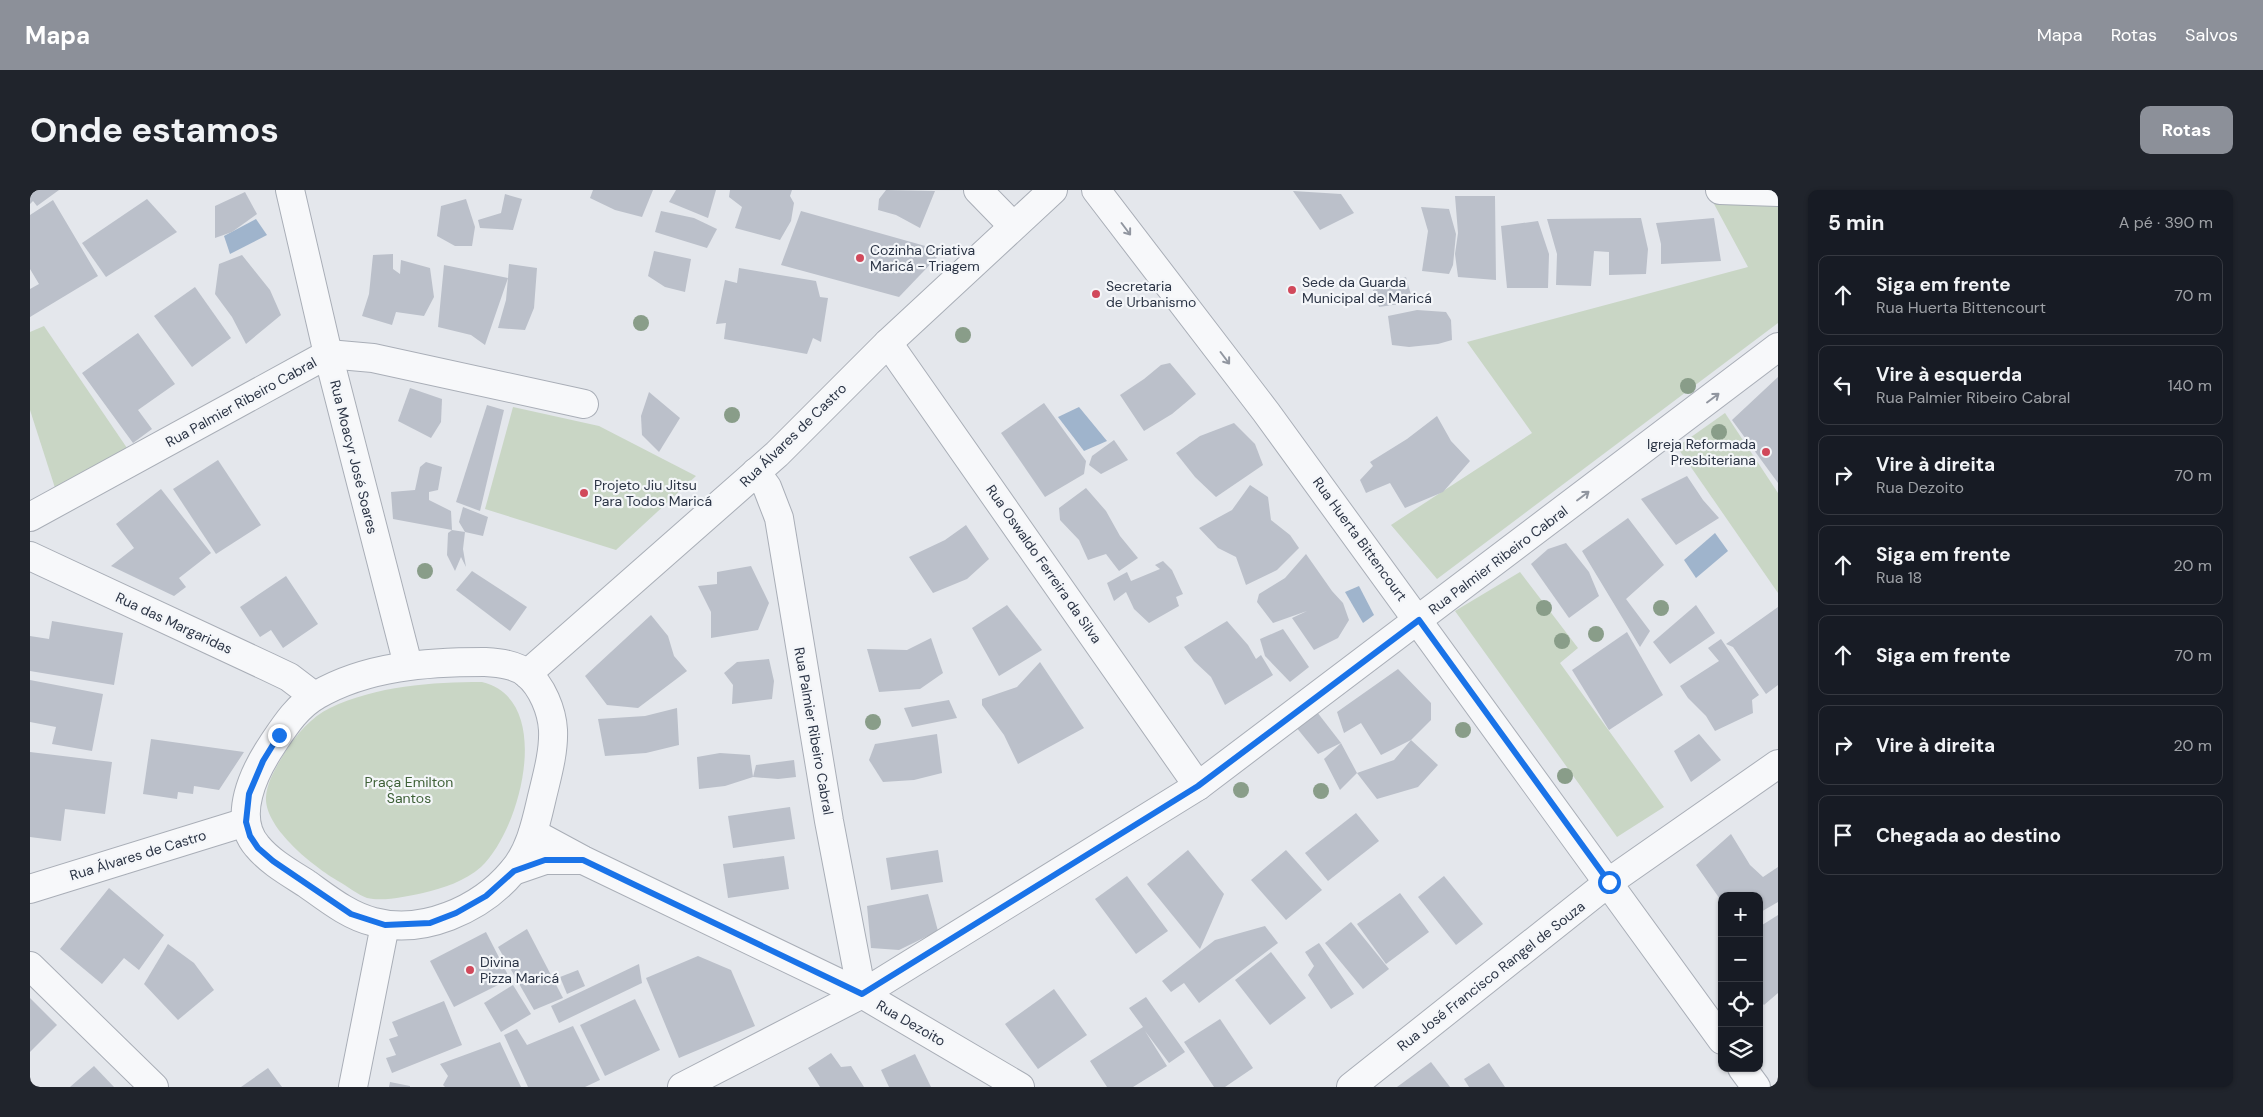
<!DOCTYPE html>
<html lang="pt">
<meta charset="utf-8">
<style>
body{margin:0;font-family:"DM Sans",sans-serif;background:#20242c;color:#f1f3f6}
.controls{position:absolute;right:15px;bottom:15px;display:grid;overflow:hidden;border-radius:10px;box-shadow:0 1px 4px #0004}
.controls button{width:45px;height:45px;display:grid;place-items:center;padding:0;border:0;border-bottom:1px solid #363941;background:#171b24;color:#f1f3f6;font:25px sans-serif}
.stop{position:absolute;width:15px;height:15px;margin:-11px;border:4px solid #1a73e8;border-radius:50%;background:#fff}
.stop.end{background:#1a73e8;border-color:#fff;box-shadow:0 1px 5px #0008}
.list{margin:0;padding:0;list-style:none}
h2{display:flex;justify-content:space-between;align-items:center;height:65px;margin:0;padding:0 20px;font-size:21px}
h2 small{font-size:16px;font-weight:400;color:#9ea1a6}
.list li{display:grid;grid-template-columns:32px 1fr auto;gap:15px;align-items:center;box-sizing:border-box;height:80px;margin:0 10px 10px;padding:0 10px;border:1px solid #363941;border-radius:10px}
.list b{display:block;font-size:19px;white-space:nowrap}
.list p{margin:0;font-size:16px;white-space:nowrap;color:#9ea1a6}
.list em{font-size:16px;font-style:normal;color:#9ea1a6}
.icon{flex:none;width:28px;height:28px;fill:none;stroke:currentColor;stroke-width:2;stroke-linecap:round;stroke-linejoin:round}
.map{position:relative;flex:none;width:1748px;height:897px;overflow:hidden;border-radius:10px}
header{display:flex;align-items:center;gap:30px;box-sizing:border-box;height:70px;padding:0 25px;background:#8c9099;color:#fff}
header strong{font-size:24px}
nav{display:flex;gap:28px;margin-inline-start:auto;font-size:18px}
.intro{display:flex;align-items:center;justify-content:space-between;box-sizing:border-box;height:120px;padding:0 30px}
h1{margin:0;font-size:35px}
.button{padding:12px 22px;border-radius:10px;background:#8c9099;color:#fff;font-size:18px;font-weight:700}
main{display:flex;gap:30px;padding:0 30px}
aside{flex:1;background:#171b24;border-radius:10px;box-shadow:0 1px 4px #0004}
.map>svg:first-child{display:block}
</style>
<header>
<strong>Mapa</strong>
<nav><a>Mapa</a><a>Rotas</a><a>Salvos</a></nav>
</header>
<div class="intro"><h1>Onde estamos</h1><a class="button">Rotas</a></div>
<main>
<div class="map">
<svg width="1748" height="897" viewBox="0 0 1748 897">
<rect width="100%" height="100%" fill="#e4e7ec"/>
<g fill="#c9d6c5">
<polygon points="1684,14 1748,16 1748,133 1407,389 1361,335 1502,243 1437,152 1718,77"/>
<polygon points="14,136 97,258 26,301 0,220 0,142"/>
<polygon points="483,217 569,236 666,286 586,360 455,319"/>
<polygon points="1695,223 1748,303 1748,403 1647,257"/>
<polygon points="1490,382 1548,458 1530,473 1634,617 1587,647 1425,421"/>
<path d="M452,492c73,17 39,148 -1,185 -16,14 -37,21 -58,26 -15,3 -40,9 -56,5 -9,-3 -20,-12 -29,-17 -24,-14 -74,-53 -72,-84 1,-16 11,-31 19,-45 11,-17 26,-35 45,-44 46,-22 102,-26 152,-26z"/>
</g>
<g fill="#9fb4cc">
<polygon points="226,29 237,45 200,64 194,46"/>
<polygon points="1049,217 1077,251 1054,261 1028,227"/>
<polygon points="1685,343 1698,361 1666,388 1654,370"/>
<polygon points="1329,396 1344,425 1333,433 1315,402"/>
</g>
<g fill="#bbc0ca">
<polygon points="0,0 29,0 7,16 3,11 0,14"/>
<polygon points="563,0 623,0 612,27 585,20 560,8"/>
<polygon points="646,0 686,0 678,28 639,12"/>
<polygon points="700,0 762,0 760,6 764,13 761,31 750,50 705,38 712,17 699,7"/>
<polygon points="856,0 905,1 890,38 866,25 848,20 849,9"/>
<polygon points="1263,1 1311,4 1324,23 1290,40"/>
<polygon points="215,2 227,24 202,42 185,48 185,16"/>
<polygon points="475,4 492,9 483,40 450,38 448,30 471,23"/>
<polygon points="1425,6 1465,6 1466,90 1428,87 1425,64 1428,43"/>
<polygon points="117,9 147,42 76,87 52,53"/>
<polygon points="436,9 445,37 442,56 425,56 407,46 411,16"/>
<polygon points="23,10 68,86 0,127 0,99 9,94 0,79 0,25"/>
<polygon points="1391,17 1419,19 1426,44 1423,75 1419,84 1392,81 1398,41"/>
<polygon points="631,21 664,28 687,39 677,58 625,42"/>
<polygon points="771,21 913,61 869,107 751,75"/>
<polygon points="1611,28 1618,59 1616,84 1579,85 1579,62 1564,61 1561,96 1526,95 1527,64 1517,29"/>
<polygon points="1684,28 1691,71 1631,74 1631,54 1626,33"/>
<polygon points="1508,31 1519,64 1518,98 1477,98 1471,36"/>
<polygon points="624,61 661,69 655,102 635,97 618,86"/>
<polygon points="363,64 363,79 370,84 371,70 400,78 404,107 394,126 366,122 362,135 332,126 339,104 343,65"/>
<polygon points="212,65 240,100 251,125 216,154 202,127 185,104 189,74"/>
<polygon points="479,74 507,78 504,118 495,140 468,138 476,110 478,88 455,155 441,145 408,137 414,75 478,88"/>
<polygon points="709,78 786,91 790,107 798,108 791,152 783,148 777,164 694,149 696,133 686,134 695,90 707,93"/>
<polygon points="1376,87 1383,112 1349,117 1343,100"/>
<polygon points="165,97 201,148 162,177 124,126"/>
<polygon points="1387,120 1416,122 1421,130 1422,150 1408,154 1379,157 1362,155 1358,126"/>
<polygon points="108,143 145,194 108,220 122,239 103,253 52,183"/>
<polygon points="1140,173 1166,204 1142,224 1114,241 1090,205 1114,189 1131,175"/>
<polygon points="1748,187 1748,293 1702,230"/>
<polygon points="380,198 412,209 411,232 401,248 368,231"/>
<polygon points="619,202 650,228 629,262 612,245 611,226"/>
<polygon points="1014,213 1056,271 1054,284 1015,307 971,243"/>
<polygon points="457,215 474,220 450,321 426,312"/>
<polygon points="1407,226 1421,251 1440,271 1413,302 1375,318 1360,293 1336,303 1330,290 1343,276 1340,272 1377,249"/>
<polygon points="1204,233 1225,254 1233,275 1186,307 1165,287 1146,263 1170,246"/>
<polygon points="1084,250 1098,270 1071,284 1059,275 1062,266"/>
<polygon points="188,270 231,335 186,364 143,299"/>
<polygon points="396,272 412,277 408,300 399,302 399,310 421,321 422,340 435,342 429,332 433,317 458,327 453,346 435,342 433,359 436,377 431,367 425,381 417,365 418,343 422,340 363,329 361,302 385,300 390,277"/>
<polygon points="1657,286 1673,310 1689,328 1646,355 1611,309"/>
<polygon points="1220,295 1238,307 1241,330 1260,345 1269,358 1247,380 1216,395 1206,367 1188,358 1169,338 1202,320"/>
<polygon points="1056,298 1076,321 1090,346 1108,368 1089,381 1076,364 1058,370 1049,350 1030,330 1029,318"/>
<polygon points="131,299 181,363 149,388 156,397 144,406 81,376 104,358 86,334"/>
<polygon points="1598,328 1634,375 1596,409 1620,441 1610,457 1552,361"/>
<polygon points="936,335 959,369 937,389 903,403 879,367 915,350"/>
<polygon points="1536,353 1559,382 1569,406 1539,428 1501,374 1518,359"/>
<polygon points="1276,364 1302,401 1313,413 1319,430 1308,448 1284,460 1262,428 1277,421 1243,433 1227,412 1229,404 1255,388"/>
<polygon points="1133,371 1142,380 1153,404 1146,407 1149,416 1119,433 1104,419 1096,402 1084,411 1077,393 1097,382 1101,391 1130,379 1125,375"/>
<polygon points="721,376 739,413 728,440 681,448 681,422 668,396 687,394 687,382"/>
<polygon points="442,381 497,417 480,441 426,400"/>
<polygon points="256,386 288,434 253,458 241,440 230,447 210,417"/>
<polygon points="977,415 1012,460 969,486 942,438"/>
<polygon points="1666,415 1685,443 1640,474 1623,452"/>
<polygon points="1748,417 1748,495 1736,504 1703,457 1696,454"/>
<polygon points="621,425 638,446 644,466 657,481 608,518 577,515 555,486"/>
<polygon points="22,431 93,443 84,495 0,481 0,446 19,449"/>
<polygon points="1197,431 1218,455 1226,469 1231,465 1243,485 1195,515 1181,487 1164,471 1154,457"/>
<polygon points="1253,439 1279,477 1260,492 1235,466 1230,449"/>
<polygon points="1597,442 1633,505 1579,540 1542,480"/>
<polygon points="901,448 913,483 890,499 849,502 837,459 877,460"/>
<polygon points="1691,449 1729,505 1722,510 1723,523 1685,541 1676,526 1658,508 1650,496 1689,471 1678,458"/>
<polygon points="739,469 744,491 742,509 702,514 703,495 694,483 707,472"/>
<polygon points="1010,472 1054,538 988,574 974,545 952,515 952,509 987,497"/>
<polygon points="1368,479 1401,513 1401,530 1381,550 1351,565 1331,533 1314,543 1307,522"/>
<polygon points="0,490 73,504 62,561 22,554 26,537 0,532"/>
<polygon points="919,510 927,528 882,537 874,518"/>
<polygon points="647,518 649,555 616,563 575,566 568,529 615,526"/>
<polygon points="1287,522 1311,553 1288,564 1266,537"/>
<polygon points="907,544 912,583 884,590 853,592 839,570 845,554"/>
<polygon points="1669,544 1691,570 1661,592 1644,561"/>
<polygon points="121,549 214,562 189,600 164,596 163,604 148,602 147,609 113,604"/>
<polygon points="1381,550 1408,575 1388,597 1347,609 1327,583 1310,600 1294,569 1311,553 1327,583 1364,570"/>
<polygon points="0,562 82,572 75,624 35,619 31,651 0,647"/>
<polygon points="690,563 720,565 723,587 695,596 669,599 667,567"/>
<polygon points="764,570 766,587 748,589 723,587 726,575"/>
<polygon points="760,617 765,649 703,658 698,626"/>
<polygon points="1326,623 1349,651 1298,691 1275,663"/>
<polygon points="1701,644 1720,675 1733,687 1748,677 1748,712 1729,723 1729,706 1692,706 1692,712 1666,675"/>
<polygon points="908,660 913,692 861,700 856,668"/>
<polygon points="1158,660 1194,704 1170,759 1117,694"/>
<polygon points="1256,660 1292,700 1256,730 1221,690"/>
<polygon points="754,666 759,699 698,708 693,674"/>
<polygon points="1097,686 1138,741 1106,764 1065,709"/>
<polygon points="1414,686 1453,734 1426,755 1388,707"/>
<polygon points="79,698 134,745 109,780 94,768 72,794 30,759"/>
<polygon points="1370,703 1399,742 1356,774 1327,734"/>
<polygon points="898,704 908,741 869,760 841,758 837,716"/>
<polygon points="1748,725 1748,803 1734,815 1729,810 1729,737"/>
<polygon points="1321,732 1359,779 1333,799 1295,753"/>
<polygon points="1235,736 1248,753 1169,813 1154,793 1141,802 1132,791 1185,750"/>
<polygon points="497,739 533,808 504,820 468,757"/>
<polygon points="456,742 480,789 424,817 400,771"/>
<polygon points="1289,753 1324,804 1301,819 1278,785 1284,776 1275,762"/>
<polygon points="138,754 164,773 184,800 148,830 114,794"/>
<polygon points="1241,762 1276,808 1240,835 1205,790"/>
<polygon points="668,766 701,780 725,836 649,868 616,788"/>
<polygon points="609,774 612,793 529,833 521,816"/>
<polygon points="548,780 555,796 537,804 530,787"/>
<polygon points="483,795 501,824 471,842 454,813"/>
<polygon points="1024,799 1057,845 1008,879 975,834"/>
<polygon points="1116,807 1155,862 1139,873 1115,841 1137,876 1103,897 1077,897 1060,871 1113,837 1099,818"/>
<polygon points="0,808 27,835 0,862"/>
<polygon points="605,809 630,860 575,886 550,835"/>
<polygon points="414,811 432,855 362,883 356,868 366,865 359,849 368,846 362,832"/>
<polygon points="1190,829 1223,878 1195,897 1184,897 1154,852"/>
<polygon points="543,836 570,890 555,897 498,897 474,845 487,839 497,855"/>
<polygon points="470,852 491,897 415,897 413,895 418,886 410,874"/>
<polygon points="801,863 811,877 821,876 834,897 790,897 778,878"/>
<polygon points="885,864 901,897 859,897 851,880"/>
<polygon points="1401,872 1420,897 1367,897"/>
<polygon points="1459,873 1475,897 1439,897 1434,889"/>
<polygon points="64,876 84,897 40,897"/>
<polygon points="238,878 252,897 211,897"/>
<polygon points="360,892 380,896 380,897 359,897"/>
</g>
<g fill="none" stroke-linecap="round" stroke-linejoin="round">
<g stroke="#a9aeb7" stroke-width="30">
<g id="minor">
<polyline points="260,0 298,164 378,475"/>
<polyline points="948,0 983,36"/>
<polyline points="1066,0 1236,222 1692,850"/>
<polyline points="1690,0 1748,2"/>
<polyline points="858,153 1168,596"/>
<polyline points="726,282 737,297 749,328 799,631 832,804"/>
<polyline points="0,327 298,164 343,168 554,214"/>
<polyline points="0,366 238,477 259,487 284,506"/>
<polyline points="503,643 553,670 832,804 990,897"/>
<polyline points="483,681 515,670 552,670"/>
<polyline points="0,776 124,897"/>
<polyline points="1712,878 1726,897"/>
<polyline points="323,897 355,735"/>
<polyline points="652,897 832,804 1168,596 1748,157"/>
<polyline points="1321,897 1579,692 1748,574"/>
</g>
</g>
<g stroke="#a9aeb7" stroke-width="30">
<g id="tertiary">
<path d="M454,472c14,1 32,2 43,12 15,12 25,37 26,56 1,22 -6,46 -11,67 -6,26 -12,55 -30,75 -32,38 -90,63 -138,50 -25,-6 -46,-23 -67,-38 -17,-11 -37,-22 -50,-38 -25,-29 -3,-74 15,-101 12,-18 25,-39 45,-50 50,-29 110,-33 167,-33z"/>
<polyline points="497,484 747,264 858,153 1023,0"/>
<polyline points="0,699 216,632"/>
</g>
</g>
<use href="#minor" stroke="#f7f8fa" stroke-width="28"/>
<use href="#tertiary" stroke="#f7f8fa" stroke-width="28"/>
</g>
<g fill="#899d89">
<circle cx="611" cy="133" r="8"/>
<circle cx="933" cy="145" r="8"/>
<circle cx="1658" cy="196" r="8"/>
<circle cx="702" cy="225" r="8"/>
<circle cx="1689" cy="242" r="8"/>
<circle cx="395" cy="381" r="8"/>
<circle cx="1514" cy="418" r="8"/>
<circle cx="1631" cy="418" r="8"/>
<circle cx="1566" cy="444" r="8"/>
<circle cx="1532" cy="451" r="8"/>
<circle cx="843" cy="532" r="8"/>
<circle cx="1433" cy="540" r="8"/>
<circle cx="1535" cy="586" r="8"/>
<circle cx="1211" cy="600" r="8"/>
<circle cx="1291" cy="601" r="8"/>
</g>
<defs><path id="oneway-shaft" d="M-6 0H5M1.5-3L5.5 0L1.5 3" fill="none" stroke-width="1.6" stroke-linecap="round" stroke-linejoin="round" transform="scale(1.25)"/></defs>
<g stroke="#9196a0">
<use href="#oneway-shaft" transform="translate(1096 39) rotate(53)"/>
<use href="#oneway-shaft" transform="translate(1195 168) rotate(53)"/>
<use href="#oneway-shaft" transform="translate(1683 208) rotate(-37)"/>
<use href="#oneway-shaft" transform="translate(1553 306) rotate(-37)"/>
</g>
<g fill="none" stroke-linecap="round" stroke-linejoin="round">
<polyline stroke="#1a73e8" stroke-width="6" points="249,545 233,571 219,604 216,632 220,646 228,658 243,671 321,724 355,735 400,733 426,723 456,706 484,681 515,670 553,670 832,804 1168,596 1389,430 1579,692"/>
</g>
<g fill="#d1495b" stroke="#f4f6f9" stroke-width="2">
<circle cx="830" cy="68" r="5"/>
<circle cx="1262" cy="100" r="5"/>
<circle cx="1066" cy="104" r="5"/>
<circle cx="1736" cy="262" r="5"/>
<circle cx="554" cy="303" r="5"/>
<circle cx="440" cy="780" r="5"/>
</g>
<g text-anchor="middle" stroke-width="4.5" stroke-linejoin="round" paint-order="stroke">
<g font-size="14" fill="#2b3445" stroke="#f4f6f9" text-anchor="start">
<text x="840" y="65">Cozinha Criativa<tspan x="840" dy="16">Maricá - Triagem</tspan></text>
<text x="1272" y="97">Sede da Guarda<tspan x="1272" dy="16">Municipal de Maricá</tspan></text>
<text x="1076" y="101">Secretaria<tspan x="1076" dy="16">de Urbanismo</tspan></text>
<text x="1726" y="259" text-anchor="end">Igreja Reformada<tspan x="1726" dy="16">Presbiteriana</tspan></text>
<text x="564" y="300">Projeto Jiu Jitsu<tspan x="564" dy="16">Para Todos Maricá</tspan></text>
<text x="450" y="777">Divina<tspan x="450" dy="16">Pizza Maricá</tspan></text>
</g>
<g font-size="14" fill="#2b3445" stroke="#f4f6f9">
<text transform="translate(211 212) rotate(-29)" y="5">Rua Palmier Ribeiro Cabral</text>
<text transform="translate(763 245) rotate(-44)" y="5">Rua Álvares de Castro</text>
<text transform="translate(324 267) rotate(76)" y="5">Rua Moacyr José Soares</text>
<text transform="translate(1330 349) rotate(54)" y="5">Rua Huerta Bittencourt</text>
<text transform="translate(1468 370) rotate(-37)" y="5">Rua Palmier Ribeiro Cabral</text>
<text transform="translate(1014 374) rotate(55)" y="5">Rua Oswaldo Ferreira da Silva</text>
<text transform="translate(144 433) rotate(25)" y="5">Rua das Margaridas</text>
<text transform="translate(784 541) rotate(80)" y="5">Rua Palmier Ribeiro Cabral</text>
<text transform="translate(108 665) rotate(-17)" y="5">Rua Álvares de Castro</text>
<text transform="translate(1461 786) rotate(-38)" y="5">Rua José Francisco Rangel de Souza</text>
<text transform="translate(881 833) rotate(30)" y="5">Rua Dezoito</text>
</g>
<g font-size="14" fill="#3f6138" stroke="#f4f6f9">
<text x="379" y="597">Praça Emilton<tspan x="379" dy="16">Santos</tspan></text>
</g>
</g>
</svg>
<div class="controls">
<button>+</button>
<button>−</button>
<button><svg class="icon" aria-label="locate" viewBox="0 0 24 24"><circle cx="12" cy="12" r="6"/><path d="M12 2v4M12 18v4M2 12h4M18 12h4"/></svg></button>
<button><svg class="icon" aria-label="layers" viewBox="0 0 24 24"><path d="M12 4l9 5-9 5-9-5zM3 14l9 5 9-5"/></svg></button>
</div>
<div class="stop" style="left:1579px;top:692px"></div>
<div class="stop end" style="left:249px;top:545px"></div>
</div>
<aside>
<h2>5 min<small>A pé · 390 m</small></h2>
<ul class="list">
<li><svg class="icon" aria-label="ahead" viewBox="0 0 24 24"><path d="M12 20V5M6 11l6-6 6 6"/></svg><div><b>Siga em frente</b><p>Rua Huerta Bittencourt</p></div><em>70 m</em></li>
<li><svg class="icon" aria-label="left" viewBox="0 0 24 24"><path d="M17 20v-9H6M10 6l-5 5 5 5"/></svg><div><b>Vire à esquerda</b><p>Rua Palmier Ribeiro Cabral</p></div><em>140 m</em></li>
<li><svg class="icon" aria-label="right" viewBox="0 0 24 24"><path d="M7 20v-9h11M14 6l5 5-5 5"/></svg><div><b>Vire à direita</b><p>Rua Dezoito</p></div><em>70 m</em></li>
<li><svg class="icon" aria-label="ahead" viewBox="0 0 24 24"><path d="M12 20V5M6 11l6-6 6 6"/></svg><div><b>Siga em frente</b><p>Rua 18</p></div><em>20 m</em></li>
<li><svg class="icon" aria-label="ahead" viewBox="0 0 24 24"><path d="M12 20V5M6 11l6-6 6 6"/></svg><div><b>Siga em frente</b></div><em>70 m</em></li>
<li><svg class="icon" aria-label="right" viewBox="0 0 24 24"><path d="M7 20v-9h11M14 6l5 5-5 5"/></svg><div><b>Vire à direita</b></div><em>20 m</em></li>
<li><svg class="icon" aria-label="arrive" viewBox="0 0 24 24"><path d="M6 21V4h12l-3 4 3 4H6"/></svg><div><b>Chegada ao destino</b></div></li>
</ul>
</aside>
</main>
